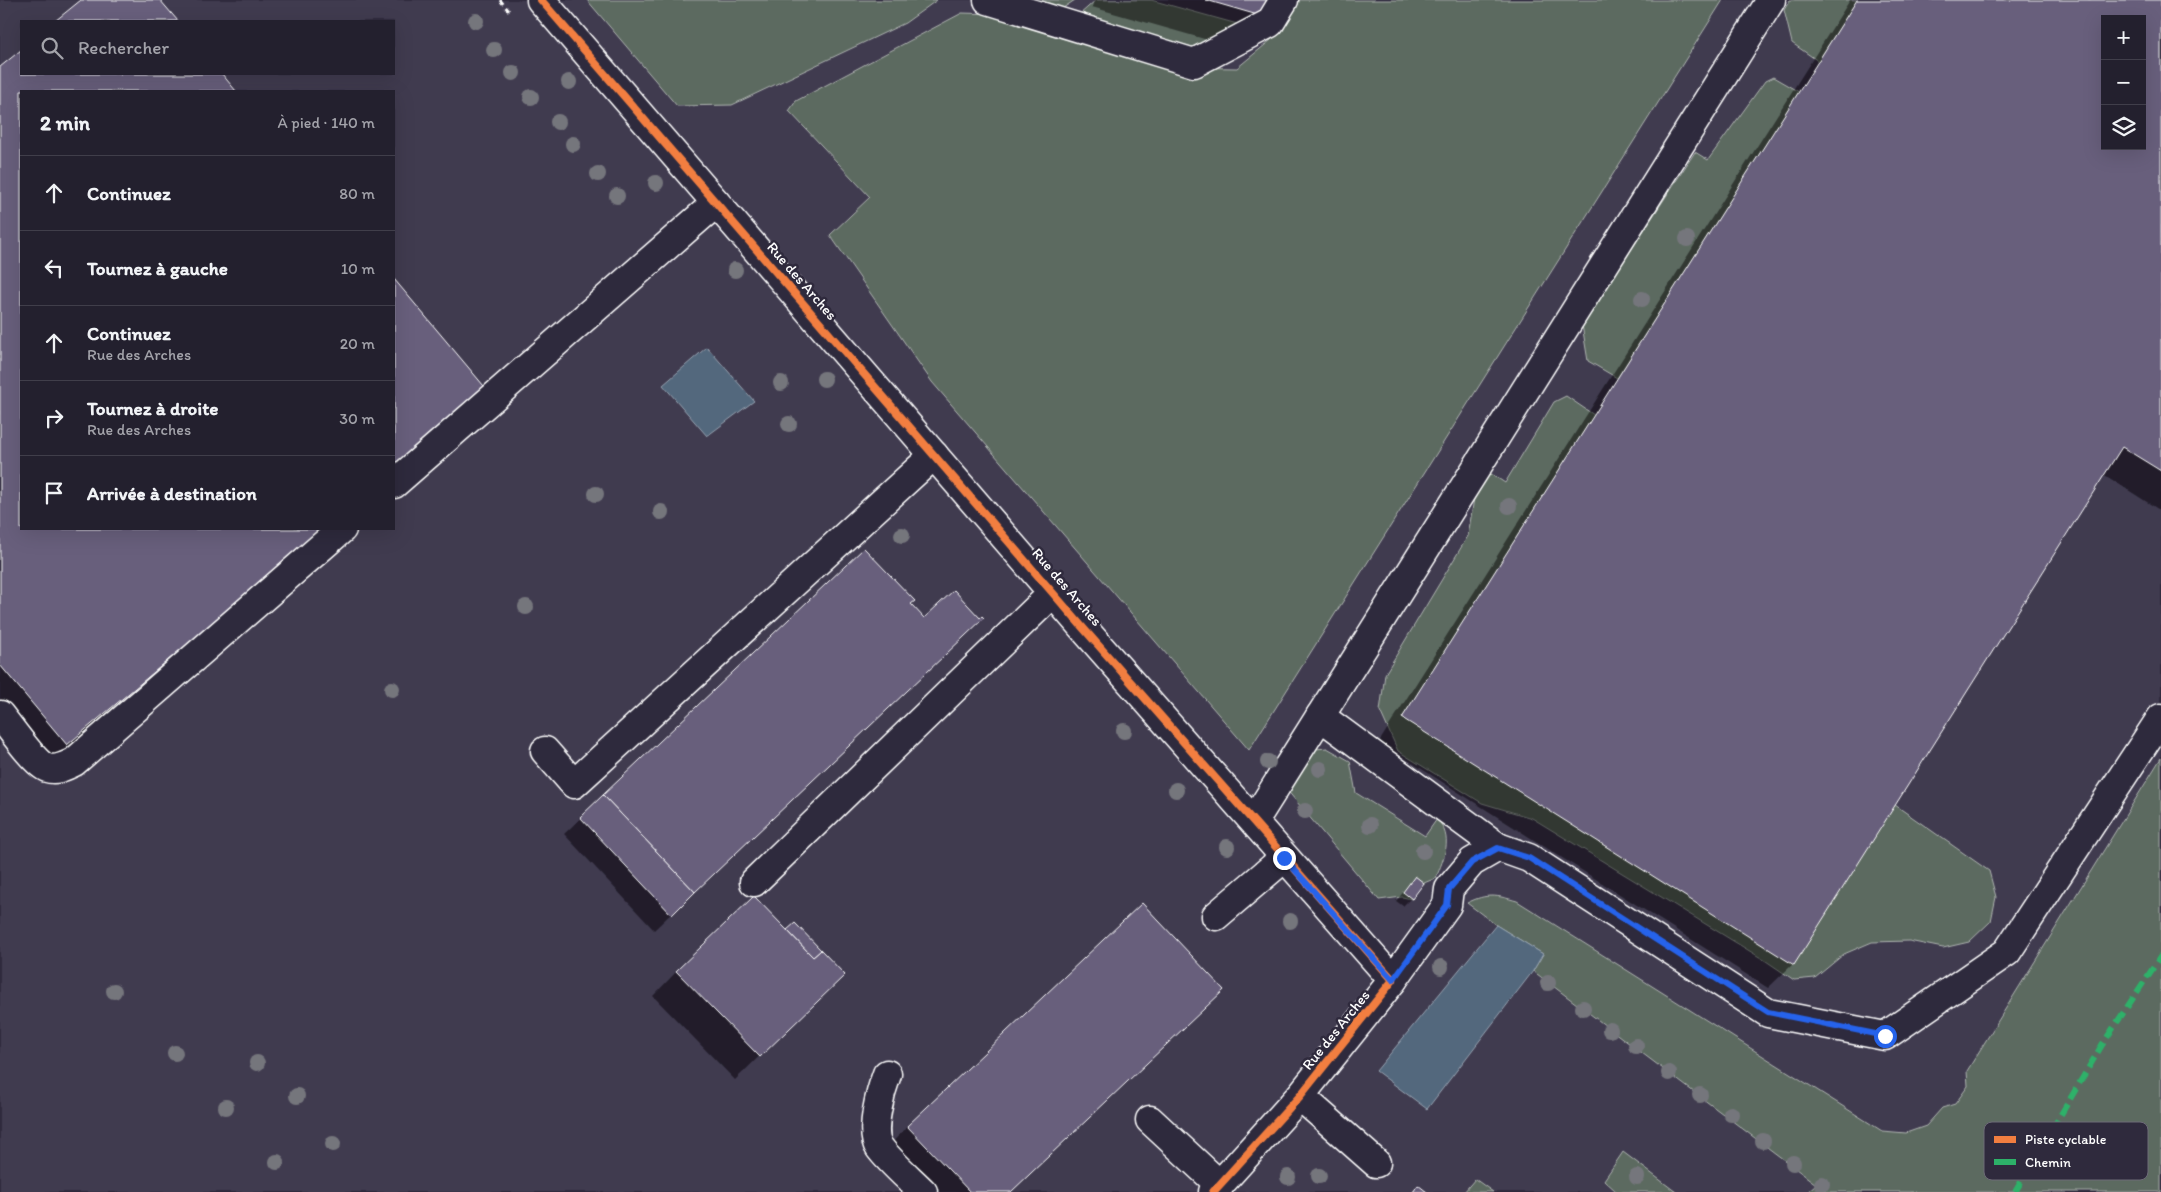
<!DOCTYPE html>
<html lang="fr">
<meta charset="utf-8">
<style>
body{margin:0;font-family:Itim,sans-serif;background:#2f2d3a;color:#f1f3f6}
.controls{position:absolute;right:15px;top:15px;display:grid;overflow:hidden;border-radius:0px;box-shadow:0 5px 20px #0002}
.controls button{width:45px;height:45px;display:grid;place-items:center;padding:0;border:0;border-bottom:1px solid #403e4a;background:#23202e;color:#f1f3f6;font:25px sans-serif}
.stop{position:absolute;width:15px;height:15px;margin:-11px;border:4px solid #2563eb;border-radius:50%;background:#fff}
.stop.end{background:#2563eb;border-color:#fff;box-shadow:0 1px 5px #0008}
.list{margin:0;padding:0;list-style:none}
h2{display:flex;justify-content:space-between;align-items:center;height:65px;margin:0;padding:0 20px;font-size:21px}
h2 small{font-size:16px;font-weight:400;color:#a3a3aa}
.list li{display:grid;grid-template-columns:32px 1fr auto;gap:15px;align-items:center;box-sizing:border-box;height:75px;padding:0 20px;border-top:1px solid #403e4a}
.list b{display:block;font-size:19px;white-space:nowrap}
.list p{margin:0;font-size:16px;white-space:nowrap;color:#a3a3aa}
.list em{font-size:16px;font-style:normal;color:#a3a3aa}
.icon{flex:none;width:28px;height:28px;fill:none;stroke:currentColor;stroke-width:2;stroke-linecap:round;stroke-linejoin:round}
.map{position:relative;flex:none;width:2161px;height:1192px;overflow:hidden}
.search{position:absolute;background:#23202e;box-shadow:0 5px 20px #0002;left:20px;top:20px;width:375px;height:55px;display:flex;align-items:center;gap:12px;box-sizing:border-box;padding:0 18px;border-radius:0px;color:#a3a3aa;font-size:19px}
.panel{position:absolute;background:#23202e;box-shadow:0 5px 20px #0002;left:20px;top:90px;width:375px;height:440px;border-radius:0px}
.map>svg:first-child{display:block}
</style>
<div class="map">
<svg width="2161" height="1192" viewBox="0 0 2161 1192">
<rect width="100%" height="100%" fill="#2f2a3d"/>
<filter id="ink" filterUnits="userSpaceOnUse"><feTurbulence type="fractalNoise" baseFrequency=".02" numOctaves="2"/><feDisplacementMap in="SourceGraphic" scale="10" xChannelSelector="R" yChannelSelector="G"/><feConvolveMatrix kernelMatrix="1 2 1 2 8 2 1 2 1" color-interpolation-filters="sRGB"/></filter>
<g filter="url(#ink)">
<path fill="#403a50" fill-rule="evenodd" d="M0,0h2161v1192h-2161zM2105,19h37v127h-37zM21,21h373v53h-373zM21,91h373v438h-373z"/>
<g fill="#5c6a60" stroke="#aeb4b0">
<polygon points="587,0 937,0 905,23 732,105 677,106"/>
<polygon points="1036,0 1075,0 1063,8"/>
<polygon points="1096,0 1151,0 1241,25 1192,47 1079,15"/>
<polygon points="1297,0 1723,0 1249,750 932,382 830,235 870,197 789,111 796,101 962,13 996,14 1160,67 1237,68 1271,40"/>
<polygon points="1790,0 1857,0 1818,61 1792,43 1784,10"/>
<polygon points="1773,77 1799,92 1617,378 1588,361 1582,325 1695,152 1708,160 1765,81"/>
<polygon points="1566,396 1594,415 1402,718 1895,805 1989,871 1996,897 1991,921 1969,942 1943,948 1909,941 1872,942 1844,954 1815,978 1794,980 1766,961 1532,818 1482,803 1398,751 1380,711 1385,674 1468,536 1475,492 1487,471 1505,483 1554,402"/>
<path d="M1327,748l23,13 6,32 69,43 12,-17c17,19 7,38 -1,59l-12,5 -9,-6 -3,22 -10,-2 -23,3 -93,-111 29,-40z"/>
<path d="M2161,758v434h-354l9,-8 -283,-213 10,-17 -47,-29 -29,-22c20,-10 29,-8 50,-2l365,230 24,2 20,-7 16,-18 13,-4 13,-18 -1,-15z"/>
<polygon points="1623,1152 1676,1192 1617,1192 1604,1180"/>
<polygon points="1475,1179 1493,1192 1464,1192"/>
</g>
<g fill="#52677d" stroke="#97a4b1">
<polygon points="707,347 754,401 707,436 663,385"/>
<polygon points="1496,925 1543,954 1533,971 1427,1109 1376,1071"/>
</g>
<g fill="#0007" fill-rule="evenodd">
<polygon points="82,0 158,0 176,21 57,21"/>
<polygon points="1094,0 1272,0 1236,48 1092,7"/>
<path d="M1850,0h311v511l-58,-37 -310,490 -25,24 -389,-246zM2105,19h37v127h-37z"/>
<polygon points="21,51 21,74 220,74 235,91 21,91 21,529 329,529 36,775 0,733 0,69"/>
<polygon points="394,281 487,391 394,475"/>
<polygon points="909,604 924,620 982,618 654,930 564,834 603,797"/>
<polygon points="1415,878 1411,898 1403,906 1396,901"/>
<polygon points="795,925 843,975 735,1080 653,996 677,971 787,932"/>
<polygon points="908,1126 1011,1192 910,1192 877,1158"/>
</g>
<g fill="#675e7b" stroke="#fff" fill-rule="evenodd">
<polygon points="81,0 160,0 178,21 55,21"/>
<polygon points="1206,0 1273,0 1268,18"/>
<path d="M1857,0h304v471l-39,-24 -328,518 -392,-247zM2105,19h37v127h-37z"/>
<polygon points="21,50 21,74 222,74 236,91 21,91 21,529 325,529 67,745 0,665 0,67"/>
<polygon points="394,279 489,392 394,471"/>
<polygon points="864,548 915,601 911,604 924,618 954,590 980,618 982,616 984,618 695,892 603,795"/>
<polygon points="603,795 695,892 672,915 580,817"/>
<polygon points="1415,876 1424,883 1412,899 1403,892"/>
<polygon points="754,896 813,957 821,950 845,975 760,1057 676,971"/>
<polygon points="1142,903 1224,990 1011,1192 970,1192 907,1126"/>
<polygon points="795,923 821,950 813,957 787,930"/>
<polygon points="1418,1185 1427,1192 1413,1192"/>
</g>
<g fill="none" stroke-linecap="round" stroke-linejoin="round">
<g stroke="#fff" stroke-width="31">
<g id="minor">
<polyline points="541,0 1084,629 1393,980"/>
<polyline points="988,0 1194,63 1270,23 1284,0"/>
<polyline points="394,484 716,203"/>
<path d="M0,715c9,11 35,49 47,53 10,3 18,-2 27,-6l268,-233"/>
<polyline points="1320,716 1498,847"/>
<polyline points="545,751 574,784 934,455"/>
<polyline points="1254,821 1771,0"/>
<polyline points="754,882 1053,593"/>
<polyline points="1216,916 1284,858"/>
<path d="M887,1074c-6,16 -18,58 -8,73 10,14 31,32 44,45"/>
<polyline points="1300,1096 1376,1163"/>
<polyline points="1150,1120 1220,1185"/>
<polyline points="1213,1192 1300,1096 1393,980 1447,905 1449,889 1472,862 1498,847 1529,858 1768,1013 1885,1036 2007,952 2161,718"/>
</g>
</g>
<polyline stroke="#fff" stroke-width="3" stroke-dasharray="5 4" stroke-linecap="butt" points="500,0 509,11"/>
<use href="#minor" stroke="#2f2a3d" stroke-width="28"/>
<polyline stroke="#2db169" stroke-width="6" stroke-dasharray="12 6" stroke-linecap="butt" points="2015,1192 2102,1045 2161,956"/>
<g stroke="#2f2a3d" stroke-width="11">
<polyline id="cycleway" points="541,0 1084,629 1393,980 1300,1096 1213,1192"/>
</g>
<use href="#cycleway" stroke="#f27e40" stroke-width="8"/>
</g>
<g fill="#75767c">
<circle cx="476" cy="21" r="8"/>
<circle cx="494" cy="50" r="8"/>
<circle cx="513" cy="73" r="8"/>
<circle cx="569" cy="82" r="8"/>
<circle cx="531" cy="97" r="8"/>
<circle cx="558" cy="122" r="8"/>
<circle cx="573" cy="144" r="8"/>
<circle cx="598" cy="174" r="8"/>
<circle cx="656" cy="183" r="8"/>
<circle cx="617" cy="196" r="8"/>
<circle cx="1687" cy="239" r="8"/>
<circle cx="735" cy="270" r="8"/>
<circle cx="1642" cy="299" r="8"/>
<circle cx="824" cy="379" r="8"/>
<circle cx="781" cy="383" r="8"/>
<circle cx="789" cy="424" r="8"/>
<circle cx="596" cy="494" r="8"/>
<circle cx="1509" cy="506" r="8"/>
<circle cx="661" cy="512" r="8"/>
<circle cx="902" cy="535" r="8"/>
<circle cx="526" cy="607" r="8"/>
<circle cx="392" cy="689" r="8"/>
<circle cx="1124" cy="731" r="8"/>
<circle cx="1268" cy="762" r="8"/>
<circle cx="1320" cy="769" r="8"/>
<circle cx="1176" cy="790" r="8"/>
<circle cx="1305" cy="811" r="8"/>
<circle cx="1370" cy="825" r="8"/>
<circle cx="1227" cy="847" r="8"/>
<circle cx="1423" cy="851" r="8"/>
<circle cx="1290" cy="921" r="8"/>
<circle cx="1441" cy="967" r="8"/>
<circle cx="1548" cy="983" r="8"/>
<circle cx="114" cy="991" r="8"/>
<circle cx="1583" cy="1008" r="8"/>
<circle cx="1610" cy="1030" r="8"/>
<circle cx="1636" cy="1046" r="8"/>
<circle cx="175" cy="1053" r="8"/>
<circle cx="257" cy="1063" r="8"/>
<circle cx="1669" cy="1073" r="8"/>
<circle cx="1700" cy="1095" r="8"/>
<circle cx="297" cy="1096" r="8"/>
<circle cx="226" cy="1107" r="8"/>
<circle cx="1731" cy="1114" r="8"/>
<circle cx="1763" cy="1141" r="8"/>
<circle cx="333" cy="1144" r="8"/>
<circle cx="277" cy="1162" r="8"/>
<circle cx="1793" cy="1163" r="8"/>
<circle cx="1319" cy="1176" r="8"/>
<circle cx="1288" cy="1177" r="8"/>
<circle cx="1637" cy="1177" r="8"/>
<circle cx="1822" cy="1184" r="8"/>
</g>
</g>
<g fill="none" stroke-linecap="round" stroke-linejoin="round" filter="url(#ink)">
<polyline stroke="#2563eb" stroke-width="6" points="1284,858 1393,980 1447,905 1449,889 1472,862 1498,848 1529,858 1768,1012 1885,1036"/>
</g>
<g text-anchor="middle" stroke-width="5" stroke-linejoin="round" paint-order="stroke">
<g font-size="15" fill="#fff" stroke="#2f2a3d">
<text transform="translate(802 281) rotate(49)" y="5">Rue des Arches</text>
<text transform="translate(1067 587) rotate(49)" y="5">Rue des Arches</text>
<text transform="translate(1336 1030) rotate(-51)" y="5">Rue des Arches</text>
</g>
</g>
<rect x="1984" y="1122" width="164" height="58" rx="8" fill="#2f2a3d" stroke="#6d6a77" stroke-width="1"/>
<rect x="1994" y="1136" width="22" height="7" fill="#f27e40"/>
<rect x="1994" y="1159" width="22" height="6" fill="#2db169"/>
<g font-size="14" fill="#fff">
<text x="2025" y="1144">Piste cyclable</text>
<text x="2025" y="1167">Chemin</text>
</g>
</svg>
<div class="controls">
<button>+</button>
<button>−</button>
<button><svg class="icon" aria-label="layers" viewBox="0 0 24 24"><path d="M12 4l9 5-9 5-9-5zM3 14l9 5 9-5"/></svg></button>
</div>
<div class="stop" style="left:1885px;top:1036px"></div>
<div class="stop end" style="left:1284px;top:858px"></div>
<div class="search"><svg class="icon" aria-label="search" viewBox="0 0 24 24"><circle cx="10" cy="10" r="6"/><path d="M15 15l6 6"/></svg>Rechercher</div>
<section class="panel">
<h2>2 min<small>À pied · 140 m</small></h2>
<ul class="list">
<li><svg class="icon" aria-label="ahead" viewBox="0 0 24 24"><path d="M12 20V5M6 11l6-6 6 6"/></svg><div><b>Continuez</b></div><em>80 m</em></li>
<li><svg class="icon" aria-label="left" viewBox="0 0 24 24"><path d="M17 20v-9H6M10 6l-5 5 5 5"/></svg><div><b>Tournez à gauche</b></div><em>10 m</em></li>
<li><svg class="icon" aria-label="ahead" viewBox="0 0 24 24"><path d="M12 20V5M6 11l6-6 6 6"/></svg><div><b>Continuez</b><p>Rue des Arches</p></div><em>20 m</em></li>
<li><svg class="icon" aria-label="right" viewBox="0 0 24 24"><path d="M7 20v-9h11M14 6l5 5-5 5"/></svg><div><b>Tournez à droite</b><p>Rue des Arches</p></div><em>30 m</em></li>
<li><svg class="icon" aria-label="arrive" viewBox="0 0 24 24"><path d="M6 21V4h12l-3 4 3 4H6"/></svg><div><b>Arrivée à destination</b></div></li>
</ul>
</section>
</div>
